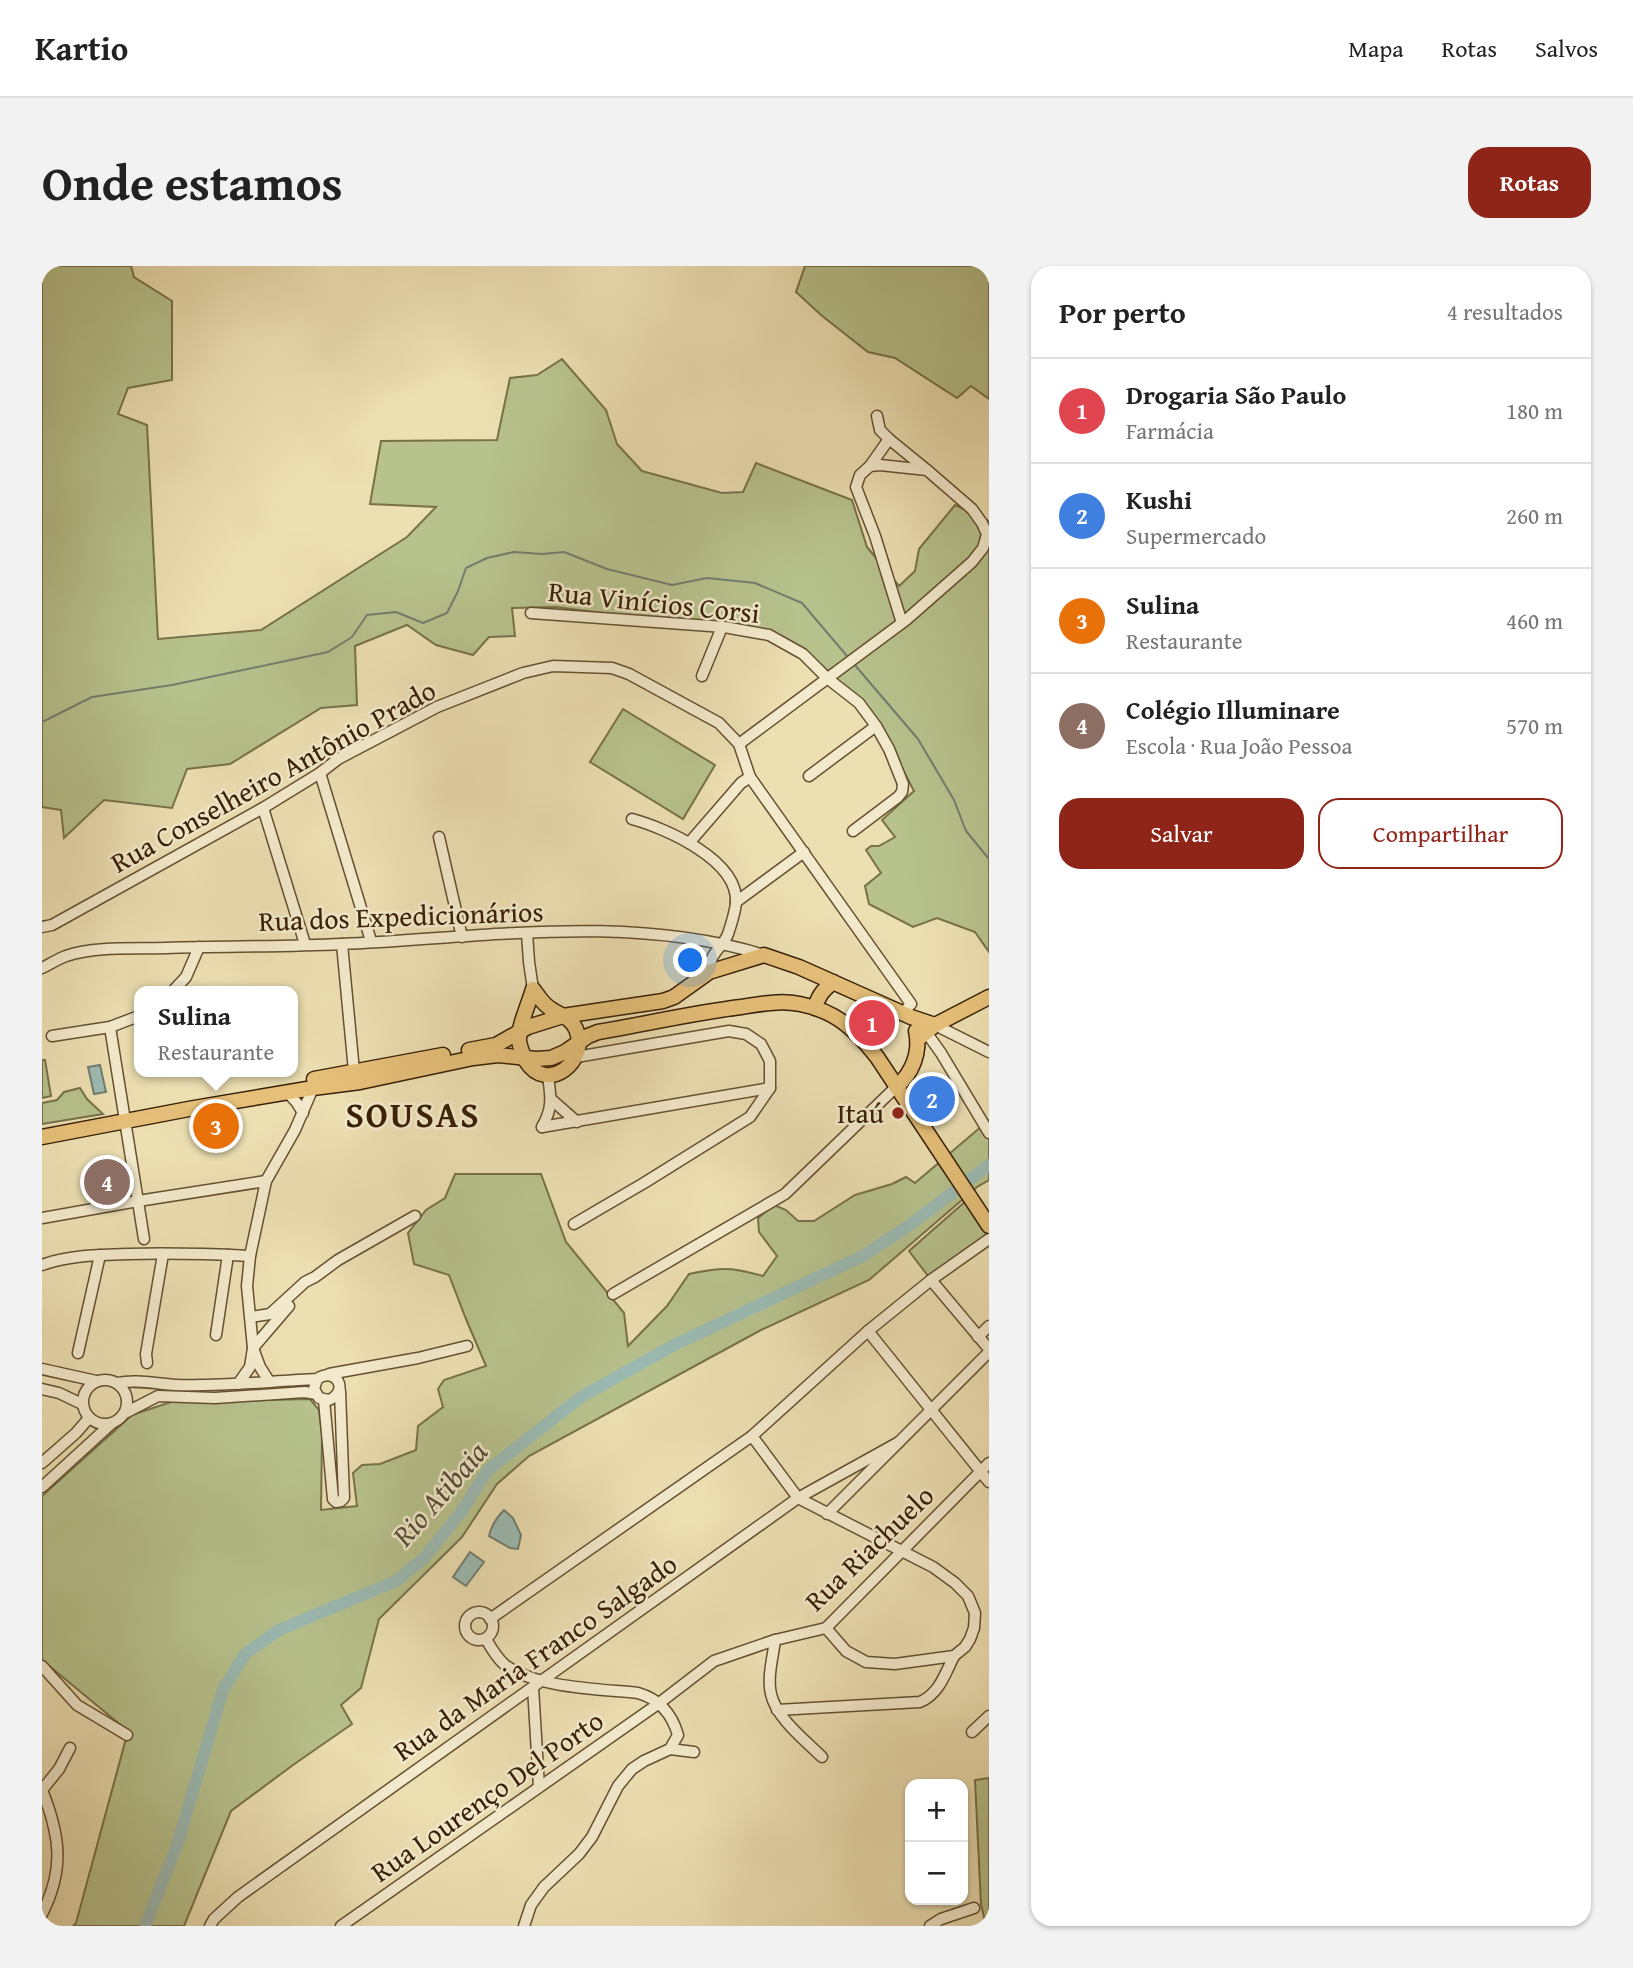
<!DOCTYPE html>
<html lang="pt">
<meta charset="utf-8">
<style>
body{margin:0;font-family:"Gentium Book Plus",serif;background:#f2f2f2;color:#222}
.controls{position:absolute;right:21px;bottom:21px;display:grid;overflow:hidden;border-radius:14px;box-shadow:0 2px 5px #0004}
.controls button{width:63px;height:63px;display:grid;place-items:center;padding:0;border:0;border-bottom:2px solid #e0e0e0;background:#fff;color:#222;font:35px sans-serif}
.you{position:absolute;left:649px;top:695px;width:24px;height:24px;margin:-18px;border:5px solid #fff;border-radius:50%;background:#1a73e8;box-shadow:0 0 0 10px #1a73e833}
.badge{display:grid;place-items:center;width:46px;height:46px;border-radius:50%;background:#8f2418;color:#fff;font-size:23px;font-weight:700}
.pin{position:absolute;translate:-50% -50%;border:4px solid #fff;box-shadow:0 2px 7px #0006}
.popup{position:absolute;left:92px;top:720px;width:164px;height:91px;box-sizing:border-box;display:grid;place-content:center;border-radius:14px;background:#fff;filter:drop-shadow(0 2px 5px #0005);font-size:23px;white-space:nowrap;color:#767676}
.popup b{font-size:26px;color:#222}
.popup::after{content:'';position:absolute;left:50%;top:100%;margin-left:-14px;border:14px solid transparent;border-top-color:#fff}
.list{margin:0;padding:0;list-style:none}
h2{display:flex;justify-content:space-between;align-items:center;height:91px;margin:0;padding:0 28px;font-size:30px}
h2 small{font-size:23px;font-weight:400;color:#767676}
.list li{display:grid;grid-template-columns:46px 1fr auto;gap:21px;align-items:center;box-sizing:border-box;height:105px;padding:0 28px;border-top:2px solid #e0e0e0}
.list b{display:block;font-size:26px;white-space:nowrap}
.list p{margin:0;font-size:23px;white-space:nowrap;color:#767676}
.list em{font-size:23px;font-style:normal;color:#767676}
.actions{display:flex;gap:14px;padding:21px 28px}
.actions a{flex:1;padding:16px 0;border:2px solid #8f2418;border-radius:21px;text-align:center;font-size:24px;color:#8f2418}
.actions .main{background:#8f2418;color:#fff}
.map{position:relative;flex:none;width:947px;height:1660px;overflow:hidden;border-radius:21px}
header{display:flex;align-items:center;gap:42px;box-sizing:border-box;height:98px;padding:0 35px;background:#fff;border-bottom:2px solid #e0e0e0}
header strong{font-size:33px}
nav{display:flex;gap:38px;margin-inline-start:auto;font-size:24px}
.intro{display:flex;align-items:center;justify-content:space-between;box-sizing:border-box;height:168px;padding:0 42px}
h1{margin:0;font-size:49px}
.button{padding:18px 32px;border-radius:21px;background:#8f2418;color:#fff;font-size:24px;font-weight:700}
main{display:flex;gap:42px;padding:0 42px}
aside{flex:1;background:#fff;border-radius:21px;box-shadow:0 2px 5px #0004}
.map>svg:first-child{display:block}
</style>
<header>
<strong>Kartio</strong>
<nav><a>Mapa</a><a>Rotas</a><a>Salvos</a></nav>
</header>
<div class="intro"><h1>Onde estamos</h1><a class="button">Rotas</a></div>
<main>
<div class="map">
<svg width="947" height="1660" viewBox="0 0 947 1660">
<rect width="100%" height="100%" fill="#ecdfb2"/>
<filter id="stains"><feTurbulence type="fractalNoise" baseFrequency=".00286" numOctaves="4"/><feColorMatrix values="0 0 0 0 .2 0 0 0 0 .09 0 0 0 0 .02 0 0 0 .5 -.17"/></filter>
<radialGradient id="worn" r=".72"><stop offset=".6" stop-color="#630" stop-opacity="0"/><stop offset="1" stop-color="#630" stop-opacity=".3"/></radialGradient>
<g fill="#b7c28d" stroke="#787149" stroke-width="2">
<polygon points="0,0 89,0 92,11 130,35 130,114 86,122 76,148 105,159 116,373 219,364 365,271 394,241 328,238 339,175 455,174 468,112 495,109 520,93 564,144 575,178 600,205 680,227 701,226 714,197 810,234 825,281 857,320 873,305 877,283 913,239 947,255 947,686 933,666 895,652 871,661 827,638 823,620 839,607 824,584 829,580 837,580 853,571 840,554 872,525 840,464 820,435 764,386 730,368 513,341 470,342 473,370 447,371 431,389 394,379 365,359 313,380 315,439 279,442 188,498 145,503 130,542 62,534 22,572 19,544 0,541"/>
<polygon points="763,0 947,0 947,133 929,120 915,132 853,92 826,86 779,49 754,26"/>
<polygon points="581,443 673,499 641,553 548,496"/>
<polygon points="0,794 3,794 9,830 0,832"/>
<polygon points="38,822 45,833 61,848 0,858 0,837 15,834 22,826"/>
<path d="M947,854v60l-12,7 -108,93 -108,50 -232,126 -32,28 -35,53 -83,82 -18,69 -20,17 11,19 -59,41 -62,46 -47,115h-111l3,-3 52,-192 -86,-71v-164l90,-81 39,-13 139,-3 9,11 3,26 -1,74 36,-4 -4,-33 9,-8 18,-1 36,-14 2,-24 25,-19 -5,-18 6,-9 42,-14 -20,-47 -17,-44 -35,-11 -6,-31 18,-23 19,-12 10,-24h86l25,68 58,71 4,33 39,-40 22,-32c32,-7 42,-7 74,2l14,-20 -18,-24 -1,-14 16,-13 12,5 12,11h16l41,-26 37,-11 14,-7 9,6z"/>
<polygon points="925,934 947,967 886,1010 867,985"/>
<polygon points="947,1512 947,1660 944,1660 939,1638 933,1514"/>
</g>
<g fill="#9bbbb4" stroke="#737d6e" stroke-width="2">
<polygon points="58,799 64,826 52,828 46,801"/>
<path d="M462,1244l9,8 8,17 -3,14 -8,-1 -21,-12c2,-9 8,-19 15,-26z"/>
<polygon points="428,1286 442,1296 424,1320 411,1311"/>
</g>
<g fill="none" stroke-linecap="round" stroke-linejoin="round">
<g stroke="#737d6e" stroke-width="2">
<polyline points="812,398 876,473 912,534 924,565 947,593"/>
<polyline points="0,456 50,431 130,419 286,386 310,371 325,349 354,346 381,357 405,347 416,325 424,302 445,292 472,286 500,288 522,286 565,303 630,319 665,312 713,317 760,337 805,390"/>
</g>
<polyline stroke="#9bbbb4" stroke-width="12" points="103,1660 135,1579 181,1424 203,1388 237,1364 354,1315 382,1292 419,1246 446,1204 539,1131 632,1079 821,990 865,961 947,899"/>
<g stroke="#655030" stroke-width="13">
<g id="minor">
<polyline points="835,150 838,164 847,173"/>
<polyline points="828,200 847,173 885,204"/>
<polyline points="489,347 682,361 727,369 761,388 785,412 817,437 834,460 847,483 861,518 860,526 856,531 811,565"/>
<polyline points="660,410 680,361"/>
<polyline points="697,478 864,354 930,296 941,282 945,268 940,257 930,243 885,204 838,199 828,200 818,209 814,221 833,270 860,357"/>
<polyline points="278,507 329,675"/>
<polyline points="767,510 834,460"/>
<polyline points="221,542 263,678"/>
<path d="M590,553c33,9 107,41 104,84 -1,9 -5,22 -8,31 -6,15 -18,17 -19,38"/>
<polyline points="397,571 420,671"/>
<polyline points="647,577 699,517 708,511"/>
<polyline points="694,636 762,586"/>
<polyline points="0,661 10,659 221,542 278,507 296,493 395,441 481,407 511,400 570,402 587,408 677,457 697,478 708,511 869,738 861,747"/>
<polyline points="485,667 487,696 491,723"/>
<polyline points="300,678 312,805"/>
<path d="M0,702c8,-4 16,-9 24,-12 29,-10 69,-7 100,-8 59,-2 117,-1 176,-4 139,-6 286,-31 422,11"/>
<polyline points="131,725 144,711 157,681"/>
<polyline points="893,759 947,786"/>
<polyline points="68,761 102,973"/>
<polyline points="884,766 899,787 947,867"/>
<polyline points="10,770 68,761 97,750"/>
<polyline points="245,826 255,837 261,847"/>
<polyline points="510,834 535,856"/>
<polyline points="500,861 728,822"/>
<path d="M500,861c11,-19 9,-30 6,-51"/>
<polyline points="0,952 96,935 224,915"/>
<polyline points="532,958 602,917 708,851 728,822 728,795 719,778 704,768 687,765 534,791"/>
<path d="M0,999c27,-10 58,-10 87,-11 40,-1 80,0 121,2"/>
<polyline points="889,1014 947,1083"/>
<polyline points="571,1028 743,928 854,821"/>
<polyline points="209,1051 228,1048 263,1016 273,1011 296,994 373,950"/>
<polyline points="826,1065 947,1216"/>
<polyline points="174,1069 186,989"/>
<polyline points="936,1071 947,1060"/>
<polyline points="36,1087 58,989"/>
<polyline points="105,1097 104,1088 121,988"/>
<polyline points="0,1103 54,1115"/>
<polyline points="287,1108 376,1092 425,1080"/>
<circle cx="63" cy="1136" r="22"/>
<polyline points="227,1115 218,1101 211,1082 205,1020 208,990 224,915 253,864 271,822"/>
<path d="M75,1117c20,-4 39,1 59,2 47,2 94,-4 141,-6 19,-13 33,12 12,21l-10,-2 -5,-9 3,-10"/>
<polyline points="196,1118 208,1101 211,1082 247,1040"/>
<polyline points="0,1123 17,1127 40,1138"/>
<polyline points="282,1134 291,1233 294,1236 299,1235 302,1232 298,1125"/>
<polyline points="83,1147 116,1130 173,1132 263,1126 274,1128"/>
<polyline points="710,1170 756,1232 891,1301 913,1317 926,1330 933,1347 932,1362 928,1373 923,1381 912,1390 853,1398 824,1396 804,1385 784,1362"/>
<polyline points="0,1197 34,1167 47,1152"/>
<polyline points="0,1221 69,1158"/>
<polyline points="785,1248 947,1086"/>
<circle cx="437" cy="1360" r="14"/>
<polyline points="448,1353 710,1170 826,1065 889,1014 947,973"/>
<path d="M444,1373c5,9 11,19 19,26 31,23 95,24 133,28 21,6 34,21 40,42l-8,14 -26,12 -12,8 -14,17 -26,51 -13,17 -35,33 -13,18 -7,21"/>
<path d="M733,1374c-2,17 -8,37 -4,54 5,24 35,47 51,63"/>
<polyline points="0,1400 35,1439 85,1469"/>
<polyline points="491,1421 497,1521"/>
<path d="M735,1444l143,-8c19,-8 25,-28 34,-46"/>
<polyline points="930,1466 947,1450"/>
<polyline points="628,1483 652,1486"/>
<path d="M0,1524c18,45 23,79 0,124"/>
<polyline points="0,1524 17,1503 28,1482"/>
<polyline points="168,1660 172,1653 196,1631 756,1232 857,1176"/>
<polyline points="299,1660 616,1438 672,1395 733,1374 784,1362 947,1197"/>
<polyline points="888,1660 899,1653 932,1642"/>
</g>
</g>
<g stroke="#382005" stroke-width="17">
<g id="major">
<path d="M491,723c4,5 8,12 14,17 9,8 23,10 29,23 14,32 -29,66 -50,32 -3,-6 -6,-14 -7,-20 -1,-15 10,-37 14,-52z"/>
<path d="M773,742c3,-12 8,-18 18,-26"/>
<polyline points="876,773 893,759 947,731"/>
<polyline points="427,784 454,779 486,761 521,750 621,735 632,731 667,706 722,689 757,701 869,751 893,759"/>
<polyline points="272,813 401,789"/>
<path d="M854,821c16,-13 25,-35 20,-56"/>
<path d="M0,871l152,-29 119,-20 47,-6 113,-24 25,-3 38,4 15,-1 14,-6 23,-16 10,-4c47,-8 95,-19 143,-25 19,-3 39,-7 59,-3 36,7 55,25 77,53l112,169"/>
</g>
</g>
<use href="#minor" stroke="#f3eacd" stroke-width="10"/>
<use href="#major" stroke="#e6c079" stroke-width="14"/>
</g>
<circle fill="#8f2418" stroke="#f3eacd" stroke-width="2.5" cx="856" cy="847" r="7"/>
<g text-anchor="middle" stroke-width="5" stroke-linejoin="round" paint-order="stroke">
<g font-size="28" fill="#382005" stroke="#f3eacd">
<text transform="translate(612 336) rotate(6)" y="10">Rua Vinícios Corsi</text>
<text transform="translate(231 510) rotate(-29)" y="10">Rua Conselheiro Antônio Prado</text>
<text transform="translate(359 650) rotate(-2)" y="10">Rua dos Expedicionários</text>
<text transform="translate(827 1282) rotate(-44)" y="10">Rua Riachuelo</text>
<text transform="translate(493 1391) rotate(-35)" y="10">Rua da Maria Franco Salgado</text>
<text transform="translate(445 1530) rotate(-35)" y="10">Rua Lourenço Del Porto</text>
</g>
<g font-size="28" fill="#382005" stroke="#f3eacd" text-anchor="end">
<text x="842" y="857">Itaú</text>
</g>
<g font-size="30" font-style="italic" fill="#564e3a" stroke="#f3eacd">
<text transform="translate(398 1228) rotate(-49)" y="10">Rio Atibaia</text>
</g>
<g font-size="35" font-weight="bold" letter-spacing="2" fill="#382005" stroke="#f3eacd">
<text x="371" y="861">SOUSAS</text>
</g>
</g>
<rect width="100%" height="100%" filter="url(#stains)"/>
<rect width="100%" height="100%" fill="url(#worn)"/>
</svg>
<div class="controls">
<button>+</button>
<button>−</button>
</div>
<div class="you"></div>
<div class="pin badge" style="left:830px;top:757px;background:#e0444e">1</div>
<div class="pin badge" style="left:890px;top:833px;background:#3f7fe0">2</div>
<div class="pin badge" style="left:174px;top:860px;background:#e8710a">3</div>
<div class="popup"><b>Sulina</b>Restaurante</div>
<div class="pin badge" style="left:65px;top:916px;background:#8d6e63">4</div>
</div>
<aside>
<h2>Por perto<small>4 resultados</small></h2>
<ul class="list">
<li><span class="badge" style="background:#e0444e">1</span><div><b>Drogaria São Paulo</b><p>Farmácia</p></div><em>180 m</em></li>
<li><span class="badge" style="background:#3f7fe0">2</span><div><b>Kushi</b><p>Supermercado</p></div><em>260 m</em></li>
<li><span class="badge" style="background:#e8710a">3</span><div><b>Sulina</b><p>Restaurante</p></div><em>460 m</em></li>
<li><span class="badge" style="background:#8d6e63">4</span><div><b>Colégio Illuminare</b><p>Escola · Rua João Pessoa</p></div><em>570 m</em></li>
</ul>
<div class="actions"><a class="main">Salvar</a><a>Compartilhar</a></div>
</aside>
</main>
